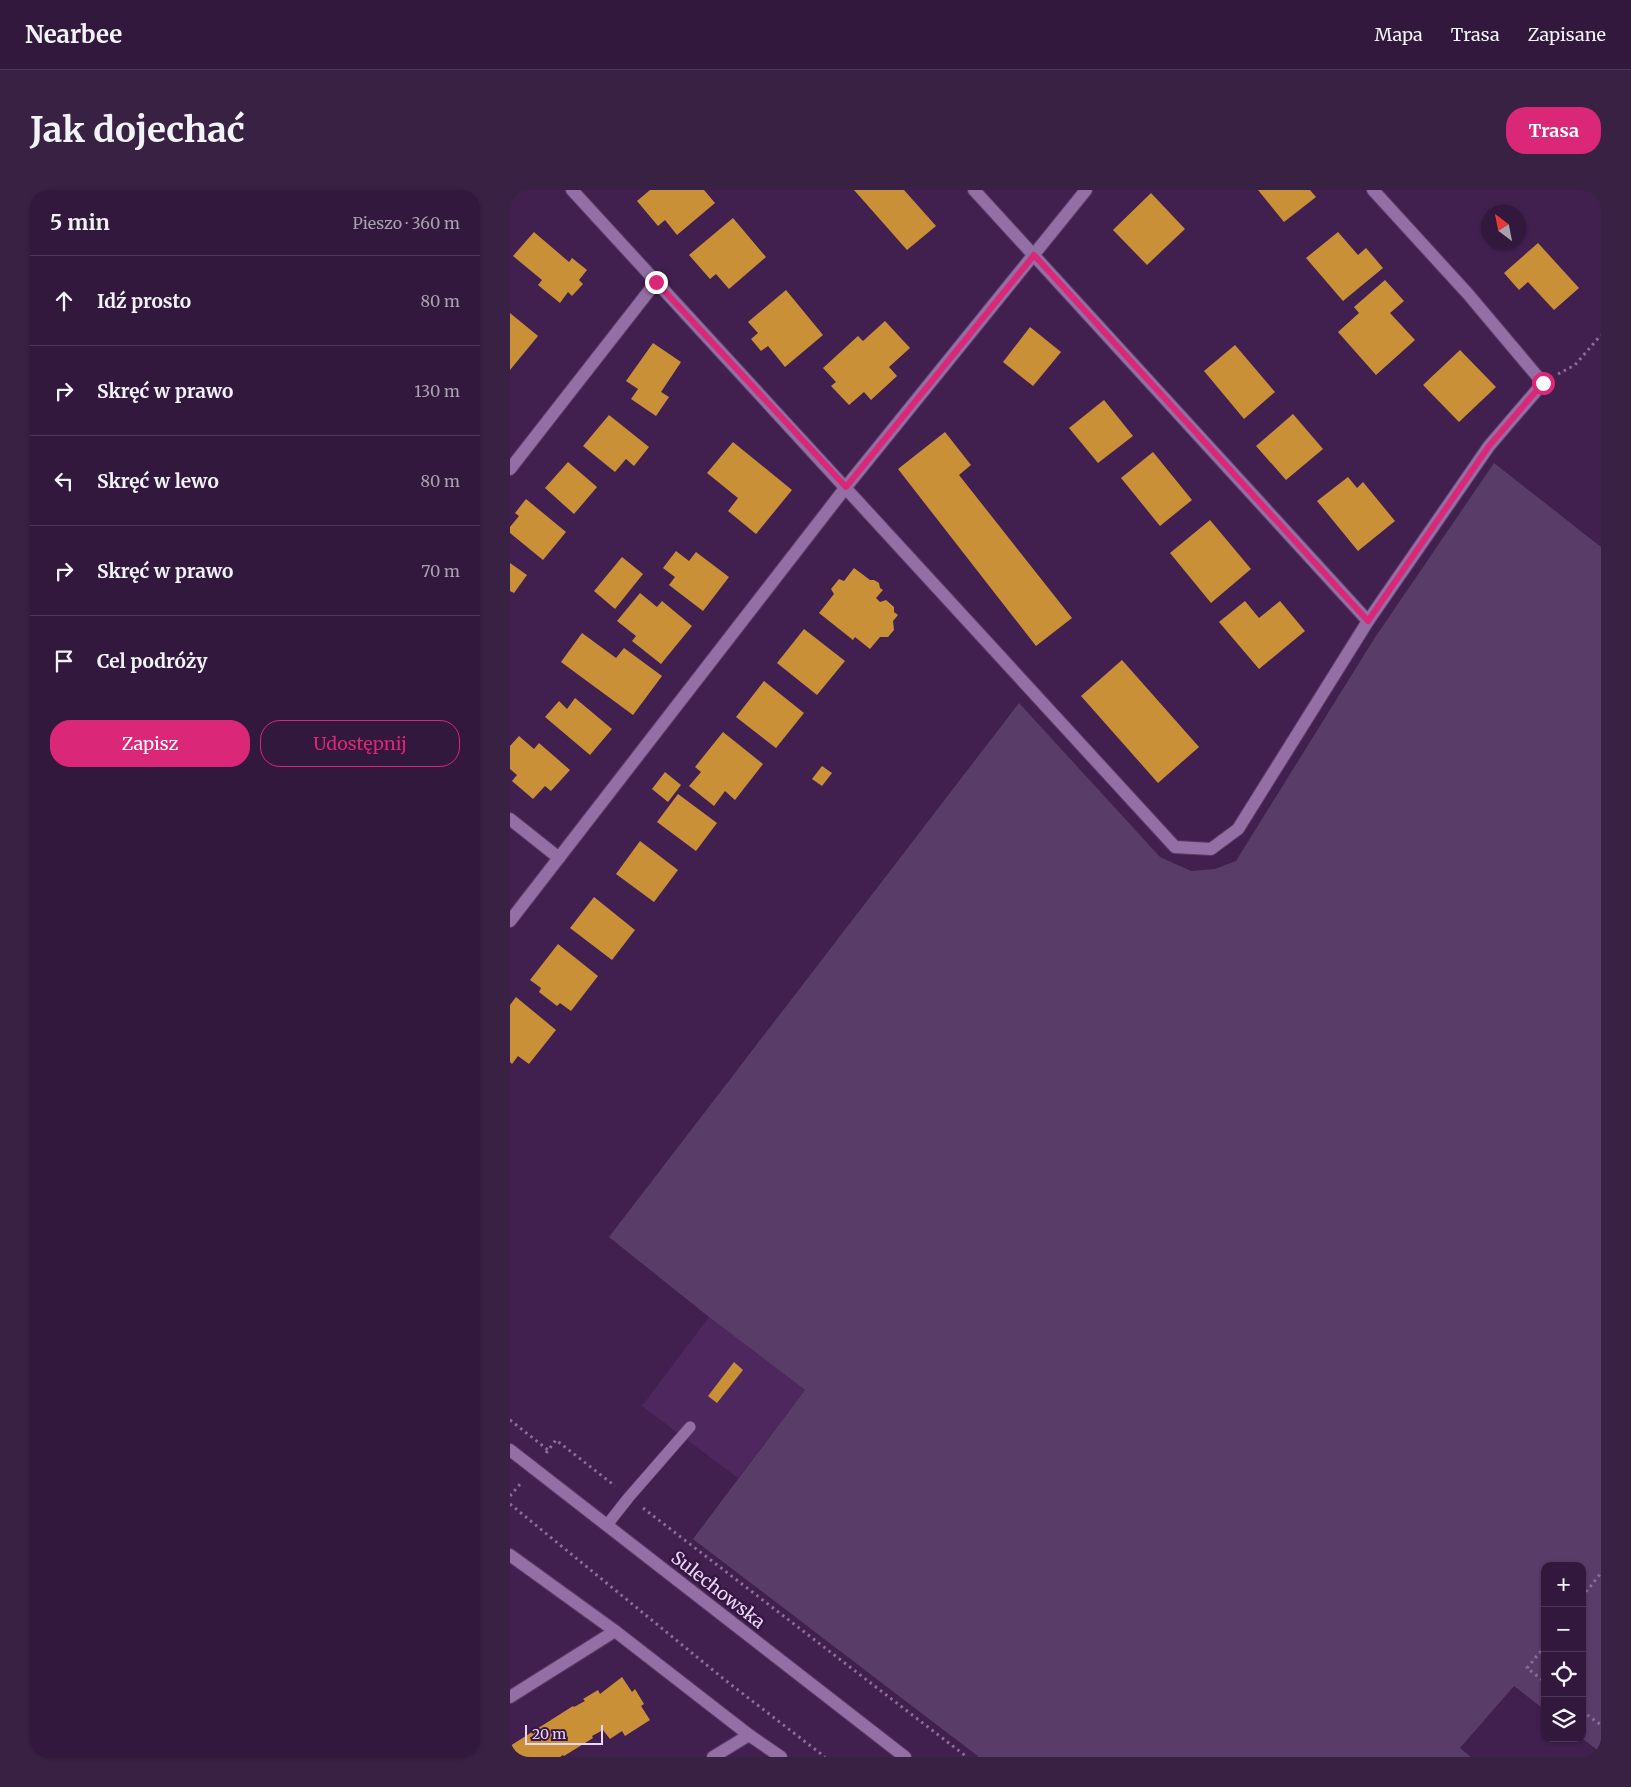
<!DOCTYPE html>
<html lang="pl">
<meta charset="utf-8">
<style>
body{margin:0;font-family:Merriweather,serif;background:#392143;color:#f1f3f6}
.controls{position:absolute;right:15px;bottom:15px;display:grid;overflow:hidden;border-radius:10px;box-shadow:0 1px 4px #0004}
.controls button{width:45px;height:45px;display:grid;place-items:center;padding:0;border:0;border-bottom:1px solid #4c3756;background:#31183c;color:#f1f3f6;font:25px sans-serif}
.compass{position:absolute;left:971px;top:15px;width:45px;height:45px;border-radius:50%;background:#31183c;box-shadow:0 1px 4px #0004;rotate:328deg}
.scale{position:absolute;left:15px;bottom:12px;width:78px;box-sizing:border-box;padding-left:5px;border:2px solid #ead7f4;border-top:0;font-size:14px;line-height:18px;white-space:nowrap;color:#ead7f4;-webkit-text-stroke:4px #371545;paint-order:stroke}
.stop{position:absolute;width:15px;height:15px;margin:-11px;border:4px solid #db2777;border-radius:50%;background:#fff}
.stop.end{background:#db2777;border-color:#fff;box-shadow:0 1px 5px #0008}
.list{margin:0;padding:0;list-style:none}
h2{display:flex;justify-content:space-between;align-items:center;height:65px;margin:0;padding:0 20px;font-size:21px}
h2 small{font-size:16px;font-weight:400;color:#a8a0af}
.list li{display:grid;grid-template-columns:32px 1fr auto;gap:15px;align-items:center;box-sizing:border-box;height:90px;padding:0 20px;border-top:1px solid #4c3756}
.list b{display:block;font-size:19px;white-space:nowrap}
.list em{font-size:16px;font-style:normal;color:#a8a0af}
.actions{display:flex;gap:10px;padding:15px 20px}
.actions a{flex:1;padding:11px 0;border:1px solid #db2777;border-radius:20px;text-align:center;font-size:18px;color:#db2777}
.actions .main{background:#db2777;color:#fff}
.icon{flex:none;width:28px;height:28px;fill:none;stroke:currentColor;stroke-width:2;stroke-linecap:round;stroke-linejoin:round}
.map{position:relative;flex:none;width:1091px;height:1567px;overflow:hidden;border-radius:20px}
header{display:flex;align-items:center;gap:30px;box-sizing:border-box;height:70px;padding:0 25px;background:#31183c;border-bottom:1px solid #4c3756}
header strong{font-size:24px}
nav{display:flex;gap:28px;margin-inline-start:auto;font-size:18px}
.intro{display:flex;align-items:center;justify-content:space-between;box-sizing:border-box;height:120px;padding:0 30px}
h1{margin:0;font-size:35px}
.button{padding:12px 22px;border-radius:20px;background:#db2777;color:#fff;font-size:18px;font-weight:700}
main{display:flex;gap:30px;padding:0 30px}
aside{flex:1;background:#31183c;border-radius:20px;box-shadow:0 1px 4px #0004}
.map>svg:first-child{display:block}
</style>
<header>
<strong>Nearbee</strong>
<nav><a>Mapa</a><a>Trasa</a><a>Zapisane</a></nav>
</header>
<div class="intro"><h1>Jak dojechać</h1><a class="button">Trasa</a></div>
<main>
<aside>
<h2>5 min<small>Pieszo · 360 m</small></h2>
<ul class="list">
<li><svg class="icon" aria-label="ahead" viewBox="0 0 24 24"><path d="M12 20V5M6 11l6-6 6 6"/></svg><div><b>Idź prosto</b></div><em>80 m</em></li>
<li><svg class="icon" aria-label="right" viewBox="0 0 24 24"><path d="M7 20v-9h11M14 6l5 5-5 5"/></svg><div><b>Skręć w prawo</b></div><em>130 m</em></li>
<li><svg class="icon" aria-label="left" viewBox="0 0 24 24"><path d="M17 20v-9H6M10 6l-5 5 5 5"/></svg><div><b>Skręć w lewo</b></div><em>80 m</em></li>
<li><svg class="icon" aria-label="right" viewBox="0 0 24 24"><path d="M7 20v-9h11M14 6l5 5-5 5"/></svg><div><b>Skręć w prawo</b></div><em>70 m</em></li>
<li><svg class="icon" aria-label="arrive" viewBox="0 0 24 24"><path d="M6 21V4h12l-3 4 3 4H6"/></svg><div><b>Cel podróży</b></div></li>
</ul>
<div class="actions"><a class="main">Zapisz</a><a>Udostępnij</a></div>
</aside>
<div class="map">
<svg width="1091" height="1567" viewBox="0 0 1091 1567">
<rect width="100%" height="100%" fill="#412050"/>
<polygon fill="#4d275e" points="199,1127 295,1200 228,1288 132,1216"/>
<polygon fill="#5a3c68" points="984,273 1091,357 1091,1563 1072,1548 1072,1376 1035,1376 1035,1520 1004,1496 950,1558 961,1567 469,1567 183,1349 295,1200 199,1127 99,1047 509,513 650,667 681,681 705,679 726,671 864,449"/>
<g fill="#ca9038">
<polygon points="140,0 194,0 205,13 167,45 155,30 148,36 127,11"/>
<polygon points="344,0 394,0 426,36 397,60"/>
<polygon points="748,0 800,0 806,7 774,32"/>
<polygon points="641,3 675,39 637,75 603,40"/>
<polygon points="223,28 256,67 219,99 206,84 200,89 179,65"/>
<polygon points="24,42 59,72 62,68 77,80 69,90 73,94 62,106 58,102 50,113 28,95 32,90 3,66"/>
<polygon points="828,42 848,65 856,58 873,78 833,111 796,68"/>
<polygon points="1028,53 1069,98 1044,120 1018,92 1009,100 994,83"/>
<polygon points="875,90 894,111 880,123 905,150 866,185 828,142 849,123 844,117"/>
<polygon points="276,100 313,145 275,177 258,156 251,161 241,149 248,143 238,132"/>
<polygon points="0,123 28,146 0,180"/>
<polygon points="375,131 400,158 379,177 387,186 361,210 354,202 339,215 321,196 326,192 313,178 348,146 353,151"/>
<polygon points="520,137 551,162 523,196 493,172"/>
<polygon points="143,153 171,172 151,202 159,207 146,226 121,209 128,199 116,191"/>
<polygon points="725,155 765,202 734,229 694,181"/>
<polygon points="950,160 986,197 949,232 913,195"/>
<polygon points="594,210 623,246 588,273 559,238"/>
<polygon points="783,224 813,259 776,290 746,256"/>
<polygon points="99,225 139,257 124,276 116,269 105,282 73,256"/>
<polygon points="435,242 461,275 449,285 562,428 526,456 388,279"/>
<polygon points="223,252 282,300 246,344 218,321 228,308 197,283"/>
<polygon points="643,262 682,310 650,336 611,288"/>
<polygon points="58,272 87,297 64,324 35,298"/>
<polygon points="838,287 847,298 853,292 885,331 848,361 807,311"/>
<polygon points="16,309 56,342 33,370 0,343 0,337 9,326 5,323"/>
<polygon points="700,330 741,379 701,413 660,363"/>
<polygon points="166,361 179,371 186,362 219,387 193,421 159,395 165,387 153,378"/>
<polygon points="112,367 133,384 105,419 84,401"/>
<polygon points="0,373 17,385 4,403 0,401"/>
<polygon points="344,378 360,390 364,390 369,393 370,398 373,400 366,408 370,412 376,410 384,417 384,422 388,425 383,431 384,440 378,447 370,447 360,459 345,447 343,450 309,423 324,404 321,399 329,389 334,391"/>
<polygon points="130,403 147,417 152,411 182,436 151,474 122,451 126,446 107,431"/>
<polygon points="735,411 749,428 770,411 795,441 749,479 709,432"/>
<polygon points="294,439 335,471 307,505 267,473"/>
<polygon points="72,443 106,468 114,458 152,486 123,525 51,472"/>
<polygon points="612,470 689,557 648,593 571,506"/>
<polygon points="254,491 294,523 266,558 226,527"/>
<polygon points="65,508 102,539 80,565 35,527 49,511 57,519"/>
<polygon points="213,542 253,574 225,610 215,601 204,616 179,596 191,582 185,577"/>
<polygon points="9,546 24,559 29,553 60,580 41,601 35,596 23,609 2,591 7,585 0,579 0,556"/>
<polygon points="312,576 322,583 312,596 302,589"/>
<polygon points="155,582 171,595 158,612 142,599"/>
<polygon points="168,604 207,633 186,661 147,632"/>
<polygon points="130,651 168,680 144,712 106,684"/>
<polygon points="84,707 125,740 102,770 60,738"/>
<polygon points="48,754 88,786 61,821 50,813 47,816 29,802 31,798 20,790"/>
<polygon points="6,807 46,840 19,874 8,866 2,874 0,872 0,815"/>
<polygon points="224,1172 233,1180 207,1213 198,1206"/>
<polygon points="112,1487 122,1502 125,1499 134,1514 131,1516 140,1530 115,1546 112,1541 100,1549 93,1540 82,1546 83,1548 54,1566 53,1565 50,1567 0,1567 0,1556 63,1516 64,1517 75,1511 73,1509 88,1500 90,1504"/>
</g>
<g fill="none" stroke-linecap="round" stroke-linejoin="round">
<g stroke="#5a3c67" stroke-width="12">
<polyline id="service" points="97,1335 119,1307 180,1237"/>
</g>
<g stroke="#5a3c67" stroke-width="14">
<g id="minor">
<polyline points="62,0 665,657 701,659 728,639 858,431 979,256 1033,193 958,104 863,0"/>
<polyline points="464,0 858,431"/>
<polyline points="0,279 146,92"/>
<polyline points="0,629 49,668"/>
<polyline points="0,731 336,297 576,0"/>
<polyline points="0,1365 105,1441 239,1545 271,1567"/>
<polyline points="0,1507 105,1441"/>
<polyline points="203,1567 239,1545"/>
</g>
</g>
<g stroke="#5a3c67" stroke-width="14">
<polyline id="tertiary" points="0,1260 395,1567"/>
</g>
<g stroke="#896e96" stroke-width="3" stroke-dasharray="2.5 4" stroke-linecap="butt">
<polyline points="1048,184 1065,175 1091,145"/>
<polyline points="0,1230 38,1260"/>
<polyline points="36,1263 46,1250 105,1296"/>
<polyline points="0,1306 11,1293"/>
<polyline points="0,1314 215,1490 315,1567"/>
<polyline points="133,1318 457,1567"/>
<polyline points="1072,1407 1091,1383"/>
<polyline points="1035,1456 1017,1478 1035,1492"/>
<polyline points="1072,1521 1091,1535"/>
</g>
<use href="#service" stroke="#936fa5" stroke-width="11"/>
<use href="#minor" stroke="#936fa5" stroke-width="12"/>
<use href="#tertiary" stroke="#936fa5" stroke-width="12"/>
</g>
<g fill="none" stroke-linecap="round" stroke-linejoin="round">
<polyline stroke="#db2777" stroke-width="6" points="146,92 336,297 524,65 858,431 979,256 1033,193"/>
</g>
<g text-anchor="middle" stroke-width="5" stroke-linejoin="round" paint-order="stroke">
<g font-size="18" fill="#ead7f4" stroke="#371545">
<text transform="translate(208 1400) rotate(38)" y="6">Sulechowska</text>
</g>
</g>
</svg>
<div class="controls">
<button>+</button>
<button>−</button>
<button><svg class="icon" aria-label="locate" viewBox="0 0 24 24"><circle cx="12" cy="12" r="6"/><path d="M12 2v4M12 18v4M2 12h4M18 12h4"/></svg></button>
<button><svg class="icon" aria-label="layers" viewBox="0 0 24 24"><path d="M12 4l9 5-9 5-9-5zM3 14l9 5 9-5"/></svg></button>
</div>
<svg class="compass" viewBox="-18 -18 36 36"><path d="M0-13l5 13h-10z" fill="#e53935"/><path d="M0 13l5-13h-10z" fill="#a8a0af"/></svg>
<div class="scale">20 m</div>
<div class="stop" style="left:1033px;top:193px"></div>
<div class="stop end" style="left:146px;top:92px"></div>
</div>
</main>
